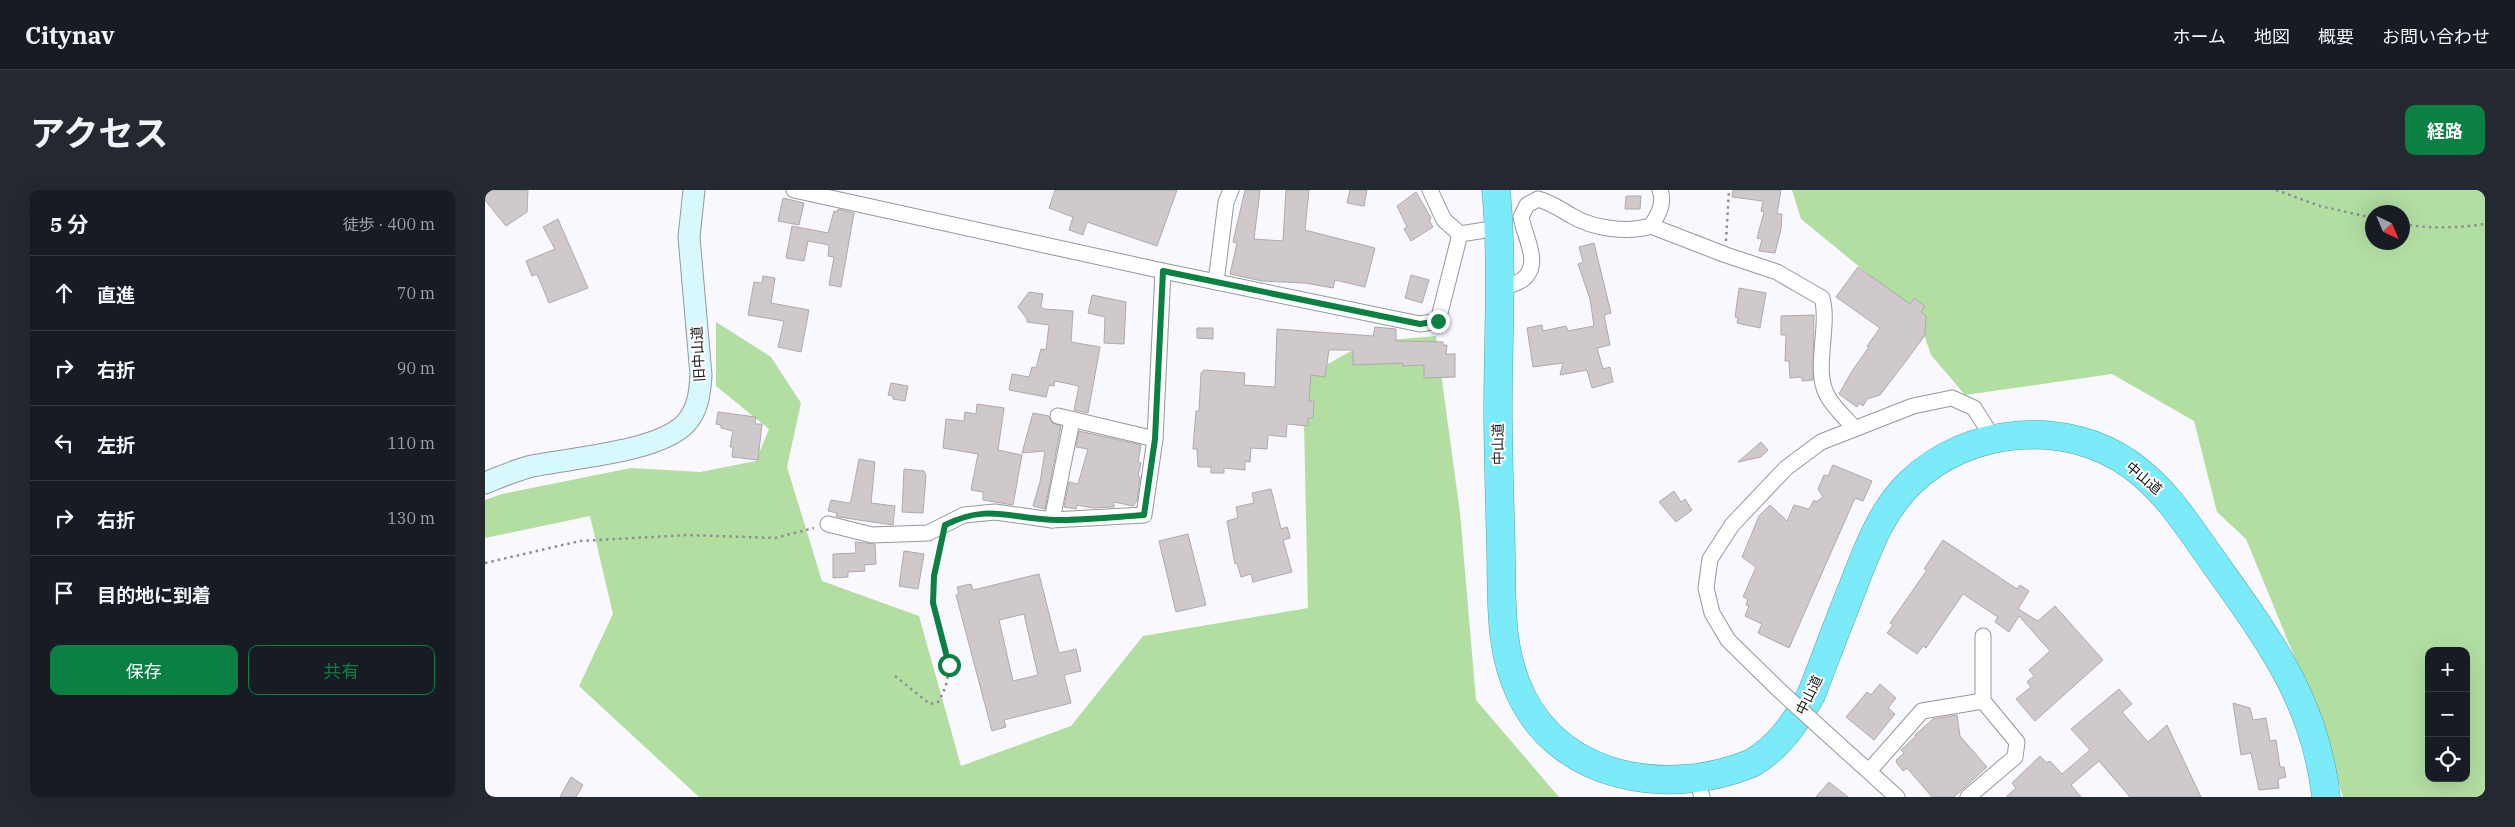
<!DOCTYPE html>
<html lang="ja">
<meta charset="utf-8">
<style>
body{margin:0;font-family:"IBM Plex Serif","Noto Sans JP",serif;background:#242831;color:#f1f3f6}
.controls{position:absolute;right:15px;bottom:15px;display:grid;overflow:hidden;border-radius:10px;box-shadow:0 5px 20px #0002}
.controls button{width:45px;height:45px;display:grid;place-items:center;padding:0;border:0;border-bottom:1px solid #363941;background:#171b24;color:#f1f3f6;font:25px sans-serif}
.compass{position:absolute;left:1880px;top:15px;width:45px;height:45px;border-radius:50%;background:#171b24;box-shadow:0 5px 20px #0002;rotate:136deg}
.stop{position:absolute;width:15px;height:15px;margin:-11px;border:4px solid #0b8043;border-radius:50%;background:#fff}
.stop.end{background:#0b8043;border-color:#fff;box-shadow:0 1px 5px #0008}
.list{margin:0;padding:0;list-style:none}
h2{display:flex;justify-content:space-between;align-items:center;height:65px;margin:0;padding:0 20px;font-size:21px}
h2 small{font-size:16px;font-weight:400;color:#9ea1a6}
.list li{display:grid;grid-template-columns:32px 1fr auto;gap:15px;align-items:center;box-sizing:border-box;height:75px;padding:0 20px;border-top:1px solid #363941}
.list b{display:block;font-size:19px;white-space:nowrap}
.list em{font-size:16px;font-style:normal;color:#9ea1a6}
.actions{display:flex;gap:10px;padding:15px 20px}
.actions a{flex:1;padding:11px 0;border:1px solid #0b8043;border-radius:10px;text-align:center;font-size:18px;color:#0b8043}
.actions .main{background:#0b8043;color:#fff}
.icon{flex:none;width:28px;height:28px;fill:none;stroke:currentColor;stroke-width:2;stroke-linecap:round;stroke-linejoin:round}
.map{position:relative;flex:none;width:2000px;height:607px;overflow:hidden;border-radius:10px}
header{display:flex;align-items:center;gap:30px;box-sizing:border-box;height:70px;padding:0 25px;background:#171b24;border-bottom:1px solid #363941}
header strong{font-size:24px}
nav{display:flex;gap:28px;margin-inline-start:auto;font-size:18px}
.intro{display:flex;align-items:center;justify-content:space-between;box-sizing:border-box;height:120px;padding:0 30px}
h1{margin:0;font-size:35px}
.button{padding:12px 22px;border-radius:10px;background:#0b8043;color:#fff;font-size:18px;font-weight:700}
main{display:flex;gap:30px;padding:0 30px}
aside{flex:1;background:#171b24;border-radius:10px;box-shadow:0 5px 20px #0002}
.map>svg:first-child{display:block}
</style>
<header>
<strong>Citynav</strong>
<nav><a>ホーム</a><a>地図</a><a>概要</a><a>お問い合わせ</a></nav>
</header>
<div class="intro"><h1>アクセス</h1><a class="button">経路</a></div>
<main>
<aside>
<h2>5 分<small>徒歩 · 400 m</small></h2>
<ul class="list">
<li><svg class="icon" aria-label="ahead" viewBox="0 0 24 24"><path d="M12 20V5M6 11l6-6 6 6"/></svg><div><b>直進</b></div><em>70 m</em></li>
<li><svg class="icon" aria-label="right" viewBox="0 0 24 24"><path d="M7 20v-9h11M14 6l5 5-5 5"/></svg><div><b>右折</b></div><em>90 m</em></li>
<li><svg class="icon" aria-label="left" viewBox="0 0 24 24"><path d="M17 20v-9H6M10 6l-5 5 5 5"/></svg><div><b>左折</b></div><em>110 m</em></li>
<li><svg class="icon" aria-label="right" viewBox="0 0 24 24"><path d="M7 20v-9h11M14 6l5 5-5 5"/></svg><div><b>右折</b></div><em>130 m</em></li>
<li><svg class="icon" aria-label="arrive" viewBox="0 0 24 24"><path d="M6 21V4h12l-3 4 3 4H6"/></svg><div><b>目的地に到着</b></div></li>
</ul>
<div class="actions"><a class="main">保存</a><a>共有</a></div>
</aside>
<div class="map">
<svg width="2000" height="607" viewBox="0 0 2000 607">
<rect width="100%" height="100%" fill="#f8f8fe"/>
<g fill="#b2dea2" fill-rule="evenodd">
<path d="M1307,0h693v607h-142l-27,-88 -70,-170 -29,-27 -23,-91 -82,-47 -147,21 -34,-40 -14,-41 -116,-95zM1888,22h30v30h-30zM1944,461h37v127h-37z"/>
<polygon points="231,132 286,167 316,213 302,277 337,391 434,426 476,576 586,536 658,446 823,418 818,188 882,152 951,146 975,323 991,510 1074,607 214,607 94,496 128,424 105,326 0,348 0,310 17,304 146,278 215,282 271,271 284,239 231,196"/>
</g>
<g fill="#cfc9cb" stroke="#afa9aa" fill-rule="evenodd">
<polygon points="0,0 43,0 42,22 21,36 0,10"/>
<polygon points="570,0 692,0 672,56 602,32 598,45 584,40 588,27 564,18"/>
<polygon points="760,0 775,0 769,49 798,51 801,0 824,0 820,40 890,58 880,97 850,90 848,98 820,93 777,91 745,84 752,53 748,52"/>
<polygon points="865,0 882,0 879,16 862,13"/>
<polygon points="1248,0 1296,0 1292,24 1297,24 1296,39 1290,63 1274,61 1277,49 1272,48 1279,22 1276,21 1278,11 1247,7"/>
<polygon points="931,2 946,28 944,30 948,37 926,51 919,39 922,37 912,16"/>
<polygon points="1141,6 1156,6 1155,19 1140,19"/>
<polygon points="298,8 319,13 314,35 293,31"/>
<polygon points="353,19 369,23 356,97 344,95 349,67 343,66 344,55 323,51 319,71 301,68 307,36 343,43 349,21 352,22"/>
<polygon points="73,29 103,98 64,113 52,84 47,86 41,71 70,59 58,37"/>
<polygon points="1109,53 1126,123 1119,125 1125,155 1112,158 1118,179 1125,177 1128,192 1107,198 1102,180 1075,185 1078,173 1048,177 1042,138 1057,135 1058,141 1081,136 1083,141 1109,136 1105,109 1093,74 1098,72 1094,57"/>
<polygon points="1373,77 1425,114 1429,108 1440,116 1436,122 1441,126 1440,145 1424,167 1395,205 1382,209 1378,216 1374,213 1372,217 1354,204 1367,181 1384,157 1382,156 1395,138 1351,107"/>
<polygon points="926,85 944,90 937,113 920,108"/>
<polygon points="278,86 290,88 286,113 324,120 316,162 293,157 299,131 263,125 269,92 277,93"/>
<polygon points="1254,98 1281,103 1275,138 1252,133 1253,128 1250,127"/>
<polygon points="544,102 558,104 556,117 559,119 588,121 586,152 615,157 603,223 589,220 594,196 570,191 569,196 564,195 561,207 524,200 527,184 544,187 547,177 551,178 556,159 561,160 564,135 542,132 542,129 533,117"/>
<polygon points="607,105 641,112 639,154 619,153 620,127 603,123"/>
<polygon points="1329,125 1328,190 1317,191 1317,187 1305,188 1304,171 1300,171 1301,145 1296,145 1296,126"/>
<polygon points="890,137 911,139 911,151 958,152 958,155 962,155 961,164 970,164 970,187 939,188 939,175 918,176 918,173 868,175 868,160 844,160 840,187 826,185 824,211 829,211 828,228 823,228 823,236 802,234 801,247 783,245 782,259 766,258 765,272 760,271 760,280 739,278 739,283 726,283 726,277 713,277 712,259 708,259 711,221 714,221 716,183 719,180 760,183 759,195 790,197 792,139 888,146"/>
<polygon points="712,138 728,138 728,149 712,148"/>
<polygon points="406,193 423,196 420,211 408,209 408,206 403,205"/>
<polygon points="492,214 519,218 513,260 537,265 528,315 498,310 498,302 486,300 493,264 458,258 461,229 479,231 480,222 491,224"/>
<polygon points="233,222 271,227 270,234 277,234 273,270 247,267 248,257 245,257 248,241 236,238 236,235 231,234"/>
<polygon points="548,223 564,226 567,233 576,236 560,319 548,316 555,292 560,261 537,263"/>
<polygon points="594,241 656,255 653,272 656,273 653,286 655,287 652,311 648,316 629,312 629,317 608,318 592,315 591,319 579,317 584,292 593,294 603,259 591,257"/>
<polygon points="1276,252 1283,260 1276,267 1253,272"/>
<polygon points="374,269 390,272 386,313 410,316 408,335 354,327 351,326 352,323 343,321 346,310 364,313 366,311"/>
<polygon points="1348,275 1387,291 1378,311 1370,308 1304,458 1273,443 1277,434 1260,426 1264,416 1261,415 1263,409 1258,407 1271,377 1257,367 1274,326 1285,315 1302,331 1309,315 1324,319 1329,310 1331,312 1338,307 1333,299 1339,285 1343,286"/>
<polygon points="419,279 439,281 441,285 438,323 417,322"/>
<polygon points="786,299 796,339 802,337 804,343 805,348 798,350 807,382 768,392 766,384 756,387 752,373 750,374 742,331 753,328 751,317 769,313 767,303"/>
<polygon points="1189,301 1196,312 1200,309 1207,320 1191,332 1174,312"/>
<polygon points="703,344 721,415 691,422 674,351"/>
<polygon points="1458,350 1532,399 1535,395 1544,401 1533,419 1553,431 1570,416 1618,470 1550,531 1531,509 1546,497 1542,492 1549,486 1544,480 1565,461 1534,426 1524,442 1510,432 1513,427 1478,404 1441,458 1438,456 1432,464 1402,443 1408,435 1405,433 1442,380 1439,379"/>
<polygon points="370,352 390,354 391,374 379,375 380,381 363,382 363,387 348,388 348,364 371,363"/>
<polygon points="419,361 439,364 433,399 414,396"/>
<path d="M554,384l20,79 17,-4 5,22 -17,4 7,28 -67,17 2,7 -14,4 -36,-136 3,-1 -2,-7 14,-3 2,6zM539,424l14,61 -25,6 -14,-61z"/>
<polygon points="1395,494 1411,508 1403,518 1410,524 1389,550 1361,527 1382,502 1386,505"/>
<polygon points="1634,499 1647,514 1637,522 1663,552 1682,535 1716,607 1645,607 1614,571 1586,595 1596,607 1521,607 1531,598 1527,593 1555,566 1562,573 1565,571 1577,584 1605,560 1586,539"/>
<polygon points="1748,513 1765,518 1768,530 1781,528 1785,551 1791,550 1795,577 1799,577 1801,587 1793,589 1794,598 1774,600 1766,563 1756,565"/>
<polygon points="1472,525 1475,546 1502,577 1469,607 1447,607 1422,578 1418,581 1411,572 1412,569 1419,563 1416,560 1431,546 1430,545 1448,529"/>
<polygon points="86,587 98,595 91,607 75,607"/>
<polygon points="1344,592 1363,607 1331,607"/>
</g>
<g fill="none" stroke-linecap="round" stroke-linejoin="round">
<g stroke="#97979c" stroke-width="17">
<g id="street">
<polyline points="309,0 678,81 935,134 953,131 975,44 1013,38"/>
<polyline points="945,0 959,30 975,44"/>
<path d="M1166,36l75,29 51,17 45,26c8,28 -9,72 5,97 6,12 18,22 27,33"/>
<polyline points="731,92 741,12 746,0"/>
<path d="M1015,99c7,-3 16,-5 22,-9 21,-15 2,-44 -1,-63l6,-12 11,-6c14,4 22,10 34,17 22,13 56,17 79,10 7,-11 14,-22 9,-36"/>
<polyline points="573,226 670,249"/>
<polyline points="567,330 587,230"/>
<polyline points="343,334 387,345 443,343 479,325 510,322 567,330 659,325 670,249 678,81"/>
<polyline points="1294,500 1243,450 1227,423 1221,398 1225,369 1247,335 1301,278 1336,252 1428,216 1467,208 1489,218 1508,248"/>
<polyline points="1340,542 1412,607"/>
<polyline points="1384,581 1437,521 1498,511"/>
<polyline points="1213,594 1217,607"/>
<polyline points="1483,607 1530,567 1532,552 1498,511 1498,446"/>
</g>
</g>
<g stroke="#97979c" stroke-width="23">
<path id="secondary" d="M0,293c15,-6 31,-13 47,-17 39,-8 126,-14 153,-42 13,-13 15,-32 16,-49l-12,-138 5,-47"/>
</g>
<g stroke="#58a0ab" stroke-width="29">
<path id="highway" d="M1011,0c7,73 2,146 2,219 0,48 2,96 3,144 1,48 -2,97 20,142 41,86 149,102 231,68 27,-16 44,-41 59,-68 14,-36 27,-71 41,-106 15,-38 28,-77 58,-106 57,-56 156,-65 221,-18 35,25 57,61 82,96 55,78 102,138 113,236"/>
</g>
<g stroke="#8e8e92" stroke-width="2.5" stroke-dasharray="2.5 4" stroke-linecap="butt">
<polyline points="1791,0 1835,16 1888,28"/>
<path d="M1918,34c27,5 54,4 82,0"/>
<polyline points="1241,51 1244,0"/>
<polyline points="0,373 95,351 203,345 290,348 329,338"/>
<path d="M410,486l35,28 8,-2c24,-38 -2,-62 -5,-101 -1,-20 4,-38 8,-58"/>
</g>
<use href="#street" stroke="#fff" stroke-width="15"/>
<use href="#secondary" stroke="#d7f9fe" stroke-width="21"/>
<use href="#highway" stroke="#7bebfa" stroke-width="28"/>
<g stroke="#97979c" stroke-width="17" stroke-linecap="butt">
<polyline id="street-bridge" points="1294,500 1340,542"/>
</g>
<use href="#street-bridge" stroke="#fff" stroke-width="15"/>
</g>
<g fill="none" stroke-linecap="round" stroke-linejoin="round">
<path stroke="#0b8043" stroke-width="6" d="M464,475l-16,-62 1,-27 11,-51c44,-22 65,-6 110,-5 29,0 59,-3 89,-5l11,-76 8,-168 257,53 18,-3"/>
</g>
<g text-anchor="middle" stroke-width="4" stroke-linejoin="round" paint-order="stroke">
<g font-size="14" fill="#161618" stroke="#fff">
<text transform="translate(213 164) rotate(-93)" y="5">旧中山道</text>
<text transform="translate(1013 254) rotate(-91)" y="5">中山道</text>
<text transform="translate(1659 288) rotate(40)" y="5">中山道</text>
<text transform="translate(1324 505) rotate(-64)" y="5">中山道</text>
</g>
</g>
</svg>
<div class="controls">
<button>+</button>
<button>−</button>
<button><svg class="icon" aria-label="locate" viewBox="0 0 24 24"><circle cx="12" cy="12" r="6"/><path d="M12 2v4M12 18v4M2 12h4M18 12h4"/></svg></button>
</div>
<svg class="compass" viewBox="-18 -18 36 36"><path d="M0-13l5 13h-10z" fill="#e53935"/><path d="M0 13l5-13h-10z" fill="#9ea1a6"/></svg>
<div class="stop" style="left:464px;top:475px"></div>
<div class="stop end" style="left:953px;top:131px"></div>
</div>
</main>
